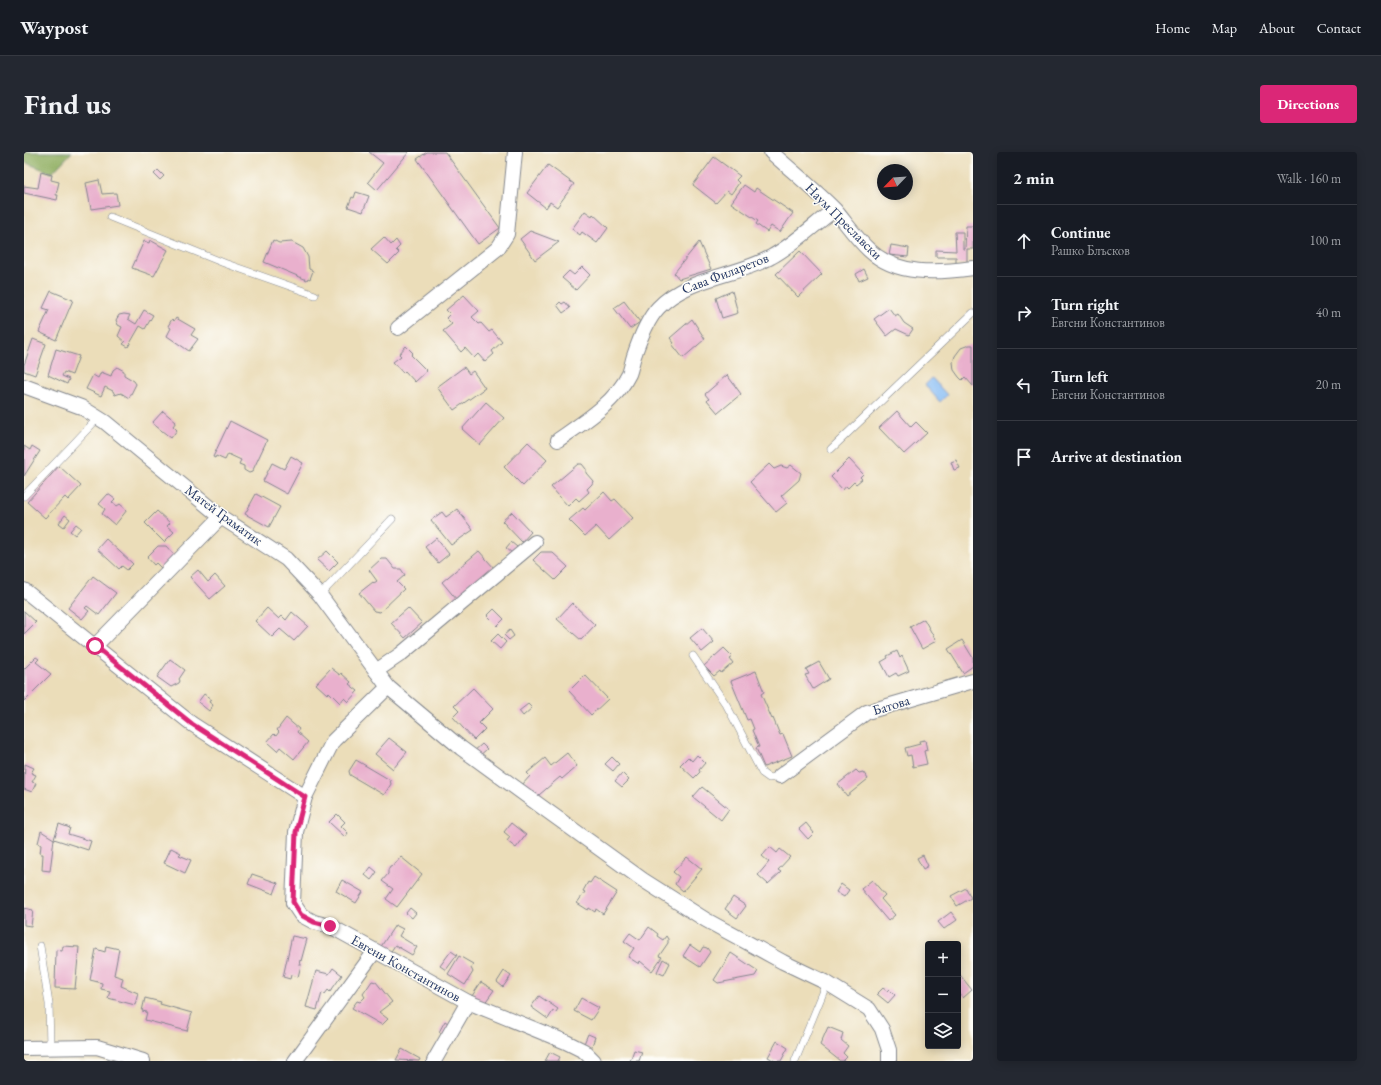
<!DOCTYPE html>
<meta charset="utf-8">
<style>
body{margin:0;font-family:"EB Garamond",serif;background:#242831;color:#f1f3f6}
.controls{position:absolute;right:12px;bottom:12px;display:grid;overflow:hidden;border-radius:4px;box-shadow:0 2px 10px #0003}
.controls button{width:36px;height:36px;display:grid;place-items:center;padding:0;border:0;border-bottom:1px solid #363941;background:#171b24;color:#f1f3f6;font:20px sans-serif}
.compass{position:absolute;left:853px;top:12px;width:36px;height:36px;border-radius:50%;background:#171b24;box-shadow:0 2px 10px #0003;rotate:245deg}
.stop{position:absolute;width:12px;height:12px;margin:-9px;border:3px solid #db2777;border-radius:50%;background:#fff}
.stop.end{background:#db2777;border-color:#fff;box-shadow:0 1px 4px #0008}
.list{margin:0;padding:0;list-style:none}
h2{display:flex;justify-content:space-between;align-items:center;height:52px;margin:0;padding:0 16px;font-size:17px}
h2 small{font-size:13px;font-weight:400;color:#9ea1a6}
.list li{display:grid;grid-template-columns:26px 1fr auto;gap:12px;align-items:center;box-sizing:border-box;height:72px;padding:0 16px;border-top:1px solid #363941}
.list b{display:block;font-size:15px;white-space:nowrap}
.list p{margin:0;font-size:13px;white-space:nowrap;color:#9ea1a6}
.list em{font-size:13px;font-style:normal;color:#9ea1a6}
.icon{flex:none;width:22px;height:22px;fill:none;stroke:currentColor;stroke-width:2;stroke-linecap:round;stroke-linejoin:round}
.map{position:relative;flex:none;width:949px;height:909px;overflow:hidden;border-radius:4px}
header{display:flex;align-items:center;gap:24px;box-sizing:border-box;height:56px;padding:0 20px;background:#171b24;border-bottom:1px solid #363941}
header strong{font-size:19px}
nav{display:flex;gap:22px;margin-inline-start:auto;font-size:14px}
.intro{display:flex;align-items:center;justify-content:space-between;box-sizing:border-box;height:96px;padding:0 24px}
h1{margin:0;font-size:28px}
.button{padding:10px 18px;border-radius:4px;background:#db2777;color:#fff;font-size:14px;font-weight:700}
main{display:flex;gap:24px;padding:0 24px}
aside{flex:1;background:#171b24;border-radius:4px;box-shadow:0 2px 10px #0003}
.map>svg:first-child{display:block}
</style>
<header>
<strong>Waypost</strong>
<nav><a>Home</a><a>Map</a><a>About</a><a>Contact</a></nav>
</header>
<div class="intro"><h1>Find us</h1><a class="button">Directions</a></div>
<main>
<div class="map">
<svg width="949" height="909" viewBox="0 0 949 909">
<rect width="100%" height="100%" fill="#fdfcf7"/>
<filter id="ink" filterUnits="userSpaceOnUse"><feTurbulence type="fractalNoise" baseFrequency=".025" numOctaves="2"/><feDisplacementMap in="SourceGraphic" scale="8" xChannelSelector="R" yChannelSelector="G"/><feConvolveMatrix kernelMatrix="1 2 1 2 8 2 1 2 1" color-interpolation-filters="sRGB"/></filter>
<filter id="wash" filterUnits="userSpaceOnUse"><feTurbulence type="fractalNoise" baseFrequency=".012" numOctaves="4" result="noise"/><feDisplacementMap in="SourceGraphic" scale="16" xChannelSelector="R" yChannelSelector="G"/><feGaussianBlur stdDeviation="0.9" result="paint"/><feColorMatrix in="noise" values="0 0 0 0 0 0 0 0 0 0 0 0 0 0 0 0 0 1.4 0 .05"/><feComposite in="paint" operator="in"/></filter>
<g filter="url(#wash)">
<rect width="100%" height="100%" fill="#ebddb9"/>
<polygon fill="#90af62" stroke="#566f60" points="0,0 48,0 28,21 0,10"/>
<polygon fill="#86bcf5" stroke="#5076aa" points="908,226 923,243 916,250 901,233"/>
<g id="blocks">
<g fill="#e9b0cd">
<polygon points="345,0 385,0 353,38 344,30 359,11"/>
<polygon points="403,0 421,0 476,76 454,92 393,7"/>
<polygon points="690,5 716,24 712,28 715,31 707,42 703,39 692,51 669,33"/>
<polygon points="524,13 550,32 533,55 526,50 522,56 503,41"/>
<polygon points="134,18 140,24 136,28 130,22"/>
<polygon points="17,20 28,23 27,28 35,30 32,43 34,43 33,48 0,41 0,34 14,36"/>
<polygon points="75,28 78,42 92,41 94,53 67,57 62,31"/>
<polygon points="720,33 730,40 732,36 769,61 756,80 747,74 743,80 732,72 734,69 707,51"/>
<polygon points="332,40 345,44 339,60 324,55 328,45 330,46"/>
<polygon points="561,59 568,64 569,62 584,76 573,91 558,80 556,83 548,77"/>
<polygon points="942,74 949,74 949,97 943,97 943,112 932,112 932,105 912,105 912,98 932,99 931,80 939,80 939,97 941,97"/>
<polygon points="506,79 535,90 511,108 496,87"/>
<polygon points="360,85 367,93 372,88 376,94 372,98 375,101 364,112 347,97"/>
<polygon points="126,88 144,98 130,124 108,116 120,89 125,91"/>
<polygon points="249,88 255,91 268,90 279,96 284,105 285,117 289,119 286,127 284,126 283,128 240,110"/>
<polygon points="675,90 687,117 655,127 650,121"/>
<polygon points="867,93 885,96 884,105 865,103"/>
<polygon points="776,99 798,122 774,145 752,122"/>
<polygon points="558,115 566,123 552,138 538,126 545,119 550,123"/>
<polygon points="840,117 844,125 835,129 832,122"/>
<polygon points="27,139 49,148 32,188 15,180 25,158 19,156"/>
<polygon points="708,139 714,161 698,166 692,146"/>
<polygon points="440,143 455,159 448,165 455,172 457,171 465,180 468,178 478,190 468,199 470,202 461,210 454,202 450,206 441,196 437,200 419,179 428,172 422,166 426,162 422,158"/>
<polygon points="600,149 616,170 606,177 590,156"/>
<polygon points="536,150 538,152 541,150 546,156 539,161 533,153"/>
<polygon points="865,156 871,164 874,162 880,171 889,177 885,183 872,177 863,184 850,167"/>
<polygon points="120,158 129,163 121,177 116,174 104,195 99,192 101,190 94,184 98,175 94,173 92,168 95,163 100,162 106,163 104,167 112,172"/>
<polygon points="152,166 171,177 167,183 174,187 165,199 143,184 147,176 144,174 148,167 150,169"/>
<polygon points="668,167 681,187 659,206 648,192 650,191 646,186"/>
<polygon points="9,187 22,192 11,223 0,219 0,213"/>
<polygon points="945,193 949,193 949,234 941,225 938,228 935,225 930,218 929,210 931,204 937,196"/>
<polygon points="382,194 389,201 387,203 403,219 391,230 381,219 379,221 369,210 377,204 375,202"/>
<polygon points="32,197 55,204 48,223 40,220 38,224 45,227 43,232 24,223"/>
<polygon points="93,215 100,219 100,223 110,229 112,232 105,246 97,241 91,243 89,239 81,235 77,244 62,237 69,223 74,226 77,220 87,224 89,218"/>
<polygon points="440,215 445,222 449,219 461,236 430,258 413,235"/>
<polygon points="703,223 717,242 694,261 683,248 685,247 681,242"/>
<polygon points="462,250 480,266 456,293 438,277"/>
<polygon points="139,259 152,270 149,274 153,278 147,286 128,271"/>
<polygon points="873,259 887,275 892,270 903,281 880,302 855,276"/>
<polygon points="206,269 243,288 228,320 225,321 220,318 220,314 215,312 217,308 204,302 201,308 192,304 191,306 189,305"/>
<polygon points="504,290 523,308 499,334 480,315"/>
<polygon points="0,294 6,298 8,294 16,299 0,324"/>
<polygon points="267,304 279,311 263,342 239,329 248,311 260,317"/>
<polygon points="825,307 839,322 836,325 838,327 832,332 830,330 824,336 822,334 819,338 807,325"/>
<polygon points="932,308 936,316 930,318 927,310"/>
<polygon points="554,312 558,312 562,317 562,321 569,329 568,332 563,337 565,340 555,349 552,346 544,354 527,335"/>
<polygon points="745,312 750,317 757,314 763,316 767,313 777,321 775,328 757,344 763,351 752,360 726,330"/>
<polygon points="35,314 57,334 44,348 41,345 21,366 3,350"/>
<polygon points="580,340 588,349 591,347 609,366 585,388 572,374 561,384 545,368 559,356 561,358"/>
<polygon points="84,342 91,347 88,350 93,354 96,352 103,358 91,373 78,362 81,357 75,352"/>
<polygon points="232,342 256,355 245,375 221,362"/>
<polygon points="433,357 449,378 427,393 407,368 418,360 422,365"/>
<polygon points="133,359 146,371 143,374 150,380 140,390 121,371"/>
<polygon points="488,360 507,380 498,390 478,369"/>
<polygon points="41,363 46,367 40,375 35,371"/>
<polygon points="52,372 57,376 51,383 46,379"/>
<polygon points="412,386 425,402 414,411 401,395"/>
<polygon points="82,387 109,412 103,418 98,414 95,417 73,397"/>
<polygon points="487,390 493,395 488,401 482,396"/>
<polygon points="134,394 142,394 152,405 139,418 132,411 130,413 123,405"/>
<polygon points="303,399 314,410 305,419 293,408"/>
<polygon points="455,399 470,416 433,448 418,430"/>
<polygon points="517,400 528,400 544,415 531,428 509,408"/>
<polygon points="357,407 363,407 371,417 377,417 381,423 373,430 380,437 356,460 350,459 335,441 349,430 350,431 353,429 345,418"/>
<polygon points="174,418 184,430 191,423 201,434 186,447 166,425"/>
<polygon points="69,424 92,441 75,463 63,454 61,456 65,459 58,467 44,456"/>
<polygon points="548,451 571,473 557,488 533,467"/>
<polygon points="243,456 255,467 258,464 262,468 268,460 284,474 270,489 256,477 248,485 231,469"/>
<polygon points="384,456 398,471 381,486 367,471"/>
<polygon points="470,457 480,467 473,474 463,464"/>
<polygon points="0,459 12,470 0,482"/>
<polygon points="900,467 912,489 898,497 886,475"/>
<polygon points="678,476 690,490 678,500 666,486"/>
<polygon points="486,478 490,484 485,488 480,483"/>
<polygon points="474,482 482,490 476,497 467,489"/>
<polygon points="938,488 949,506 949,514 939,521 924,497"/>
<polygon points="700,496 709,505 706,507 709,511 697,521 696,519 690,524 680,514"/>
<polygon points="873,499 876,506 878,504 885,519 874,524 872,521 865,525 857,510 864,506 863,504"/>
<polygon points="12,505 15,507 12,510 27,522 0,549 0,517"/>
<polygon points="146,507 161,518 155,527 156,529 155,531 147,535 133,525"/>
<polygon points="795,510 805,527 789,537 781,523 785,522 782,517"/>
<polygon points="307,516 316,523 317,521 327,530 325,532 334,539 324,550 320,546 316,551 305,540 303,542 292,532"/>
<polygon points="732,519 740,540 737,542 748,567 749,566 756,583 759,582 768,604 740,615 732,596 735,595 728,578 730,577 726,567 723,568 707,529"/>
<polygon points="561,523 584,547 567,563 545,539"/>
<polygon points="449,536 469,557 455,571 461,577 450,588 429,565 435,559 430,554"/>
<polygon points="180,542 187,547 185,550 189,553 185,559 174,550"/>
<polygon points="504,552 508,556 499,564 495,559"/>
<polygon points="262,566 275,577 273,580 284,590 270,607 256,595 253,599 243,590 250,582 252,584 255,580 253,578"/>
<polygon points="365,586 383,600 369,617 351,602"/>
<polygon points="901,588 903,598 900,599 903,612 889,615 887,603 883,604 881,596 896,592 895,589"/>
<polygon points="458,592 463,597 454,605 448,601"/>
<polygon points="543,601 553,614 538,627 536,625 515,643 508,644 498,633 506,624 503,621 521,606 527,614"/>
<polygon points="673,603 681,611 675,618 676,620 670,626 656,613 664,605 668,609"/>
<polygon points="588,605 595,612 589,619 581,612"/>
<polygon points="332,608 366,628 367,632 360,643 326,623 325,619"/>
<polygon points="1,612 10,616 7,621 12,623 8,630 12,631 8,640 0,637"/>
<polygon points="832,618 835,621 839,620 844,627 823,644 814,632"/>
<polygon points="598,621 605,628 598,635 591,629"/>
<polygon points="678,635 705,657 697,668 669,645"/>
<polygon points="313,662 321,670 317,674 324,681 321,685 305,670"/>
<polygon points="487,671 502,683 492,696 483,689 486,685 480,680"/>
<polygon points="782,671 790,681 784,687 775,677"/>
<polygon points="35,672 46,676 44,682 67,689 64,698 30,687 26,719 18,718 19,702 16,702 17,693 14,691 17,679 30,687"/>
<polygon points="746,695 753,701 756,697 766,705 754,718 757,720 744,732 734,723 745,710 738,704"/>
<polygon points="147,696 157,701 155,703 167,708 161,721 140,711"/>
<polygon points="899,703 904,714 899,717 893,706"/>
<polygon points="377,705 398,722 373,755 362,747 369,737 358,729 364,722 364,718 366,714 370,713"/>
<polygon points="663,705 678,717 659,739 651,732 655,725 649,720"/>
<polygon points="347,715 353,720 347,728 341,723"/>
<polygon points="228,722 254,731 250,742 224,732"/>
<polygon points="570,725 593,740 579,762 572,757 571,760 565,756 564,758 553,751 561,740 559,739 564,730 566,731"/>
<polygon points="318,728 339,740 332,751 312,739"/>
<polygon points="848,728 861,743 857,747 871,763 864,769 837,737"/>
<polygon points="817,732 825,738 820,745 812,740"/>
<polygon points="942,736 947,746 933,754 927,744"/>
<polygon points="709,745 722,754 713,766 701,757"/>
<polygon points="0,756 9,758 7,774 0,773"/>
<polygon points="386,756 392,761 388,766 382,761"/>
<polygon points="927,760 933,768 920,777 914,770"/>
<polygon points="371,773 379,777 375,784 393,795 388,803 371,793 366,801 356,796"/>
<polygon points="625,775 634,782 633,784 639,788 642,784 644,787 644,791 635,804 638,805 628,819 616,809 615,812 604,805 610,796 600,789 606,781 616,788"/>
<polygon points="268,784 283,787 277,809 276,808 275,813 277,813 274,825 267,823 266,827 259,825"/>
<polygon points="666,793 676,800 679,795 683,796 686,800 676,815 659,804"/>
<polygon points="39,794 55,795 51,837 31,836 32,798 38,799"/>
<polygon points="82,794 95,797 90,823 99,826 97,834 114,841 111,853 84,846 86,839 77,837 78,831 66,828 72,797 81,800"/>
<polygon points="427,799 433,803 422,818 416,814"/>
<polygon points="707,801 734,819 731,824 694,831 690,828"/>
<polygon points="435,804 449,812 447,816 449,820 441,833 424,822"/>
<polygon points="639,807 646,811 640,823 633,820"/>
<polygon points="309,816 318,823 311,833 306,840 304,838 301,842 298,841 293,858 282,855 292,819 305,822"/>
<polygon points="480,819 487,824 479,835 473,830"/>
<polygon points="936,823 948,838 939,846 934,840 934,824"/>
<polygon points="348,829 352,830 368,850 355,860 364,867 358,873 328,856 333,849 336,850 341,845 339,842"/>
<polygon points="457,830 470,838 460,852 448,844"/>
<polygon points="859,836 863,839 865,837 871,843 864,851 853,842"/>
<polygon points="515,844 534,857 532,860 529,859 524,867 507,855"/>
<polygon points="121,846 137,850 136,852 168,861 163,879 121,868 123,860 118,859"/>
<polygon points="557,846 575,856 567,868 550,859"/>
<polygon points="421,869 428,874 422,885 415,880"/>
<polygon points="804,875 819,881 817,888 824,894 819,901 823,905 819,909 816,909 796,893"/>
<polygon points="564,882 571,885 567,897 559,894"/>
<polygon points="753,889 764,896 757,909 751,909 744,905"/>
<polygon points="378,897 396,907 395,909 372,908"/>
<polygon points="610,898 618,900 615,909 606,909"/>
<polygon points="526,900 536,905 534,909 521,909"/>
</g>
</g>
</g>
<g filter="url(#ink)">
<use href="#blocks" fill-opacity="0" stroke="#83868c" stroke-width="1"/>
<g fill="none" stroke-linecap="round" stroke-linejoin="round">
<g stroke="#83868c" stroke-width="8">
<g id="service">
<polyline points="86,65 200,111 291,143"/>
<polyline points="807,297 949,161"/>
<polyline points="0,344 74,266"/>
<polyline points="296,443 368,367"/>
<polyline points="669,504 703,554 738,621 745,626 756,624"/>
<polyline points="16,794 25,852 26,895"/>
<polyline points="771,909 803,831"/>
</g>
</g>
<g stroke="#83868c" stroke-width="16">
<g id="minor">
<path d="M747,0c21,19 44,38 64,58 11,13 21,28 34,40 28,26 68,23 104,18"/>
<polyline points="374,176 474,96 483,82 491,0"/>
<polyline points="0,234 57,255 81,270 197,365 262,407 296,443 364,535 437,596 522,658 619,728 682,768 759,810 803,831 845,857 858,877 865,898 865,909"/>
<path d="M534,288c26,-18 57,-37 71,-66 2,-5 3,-12 5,-18 5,-15 13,-36 24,-48 29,-31 77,-31 113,-51 21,-11 44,-33 63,-47"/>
<polyline points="0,438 168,572 281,645"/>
<polyline points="71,494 197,365"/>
<polyline points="352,519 377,502 511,390"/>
<polyline points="364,535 309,589 281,645 272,680 269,751 277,763 290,770 306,774 444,850 542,890 560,899 570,909"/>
<polyline points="756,624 843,560 949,529"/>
<polyline points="0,896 73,895 119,909"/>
<polyline points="271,909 351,799"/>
<polyline points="410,909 444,850"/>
</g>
</g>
<use href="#service" stroke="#fff" stroke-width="7"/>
<use href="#minor" stroke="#fff" stroke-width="14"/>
</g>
</g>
<g fill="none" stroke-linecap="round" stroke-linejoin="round" filter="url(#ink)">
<polyline stroke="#db2777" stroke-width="5" points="71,494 168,572 281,645 272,680 269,750 277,763 290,770 306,774"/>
</g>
<g text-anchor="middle" stroke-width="3" stroke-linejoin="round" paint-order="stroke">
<g font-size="14" fill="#1b2f5e" stroke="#fdfcf7">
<text transform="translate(820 69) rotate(45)" y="5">Наум Преславски</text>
<text transform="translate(701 121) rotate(-21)" y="5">Сава Филаретов</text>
<text transform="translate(200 363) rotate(36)" y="5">Матей Граматик</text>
<text transform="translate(867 553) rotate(-17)" y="5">Батова</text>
<text transform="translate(382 816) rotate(29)" y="5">Евгени Константинов</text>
</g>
</g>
</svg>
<div class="controls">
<button>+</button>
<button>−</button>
<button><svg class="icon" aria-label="layers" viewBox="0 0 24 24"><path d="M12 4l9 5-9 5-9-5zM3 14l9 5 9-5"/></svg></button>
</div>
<svg class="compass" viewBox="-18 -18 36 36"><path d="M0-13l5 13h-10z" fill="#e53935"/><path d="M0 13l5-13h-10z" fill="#9ea1a6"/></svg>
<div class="stop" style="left:71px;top:494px"></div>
<div class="stop end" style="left:306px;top:774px"></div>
</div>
<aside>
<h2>2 min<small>Walk · 160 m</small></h2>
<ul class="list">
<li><svg class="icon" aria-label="ahead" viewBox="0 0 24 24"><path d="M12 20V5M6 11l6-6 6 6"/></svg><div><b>Continue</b><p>Рашко Блъсков</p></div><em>100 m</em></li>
<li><svg class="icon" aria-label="right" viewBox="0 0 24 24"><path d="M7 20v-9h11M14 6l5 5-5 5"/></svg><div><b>Turn right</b><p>Евгени Константинов</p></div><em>40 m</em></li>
<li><svg class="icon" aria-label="left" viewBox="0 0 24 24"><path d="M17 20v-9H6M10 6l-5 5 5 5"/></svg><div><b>Turn left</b><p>Евгени Константинов</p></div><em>20 m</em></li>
<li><svg class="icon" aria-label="arrive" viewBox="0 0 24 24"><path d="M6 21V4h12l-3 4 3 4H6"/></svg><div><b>Arrive at destination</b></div></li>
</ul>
</aside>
</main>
